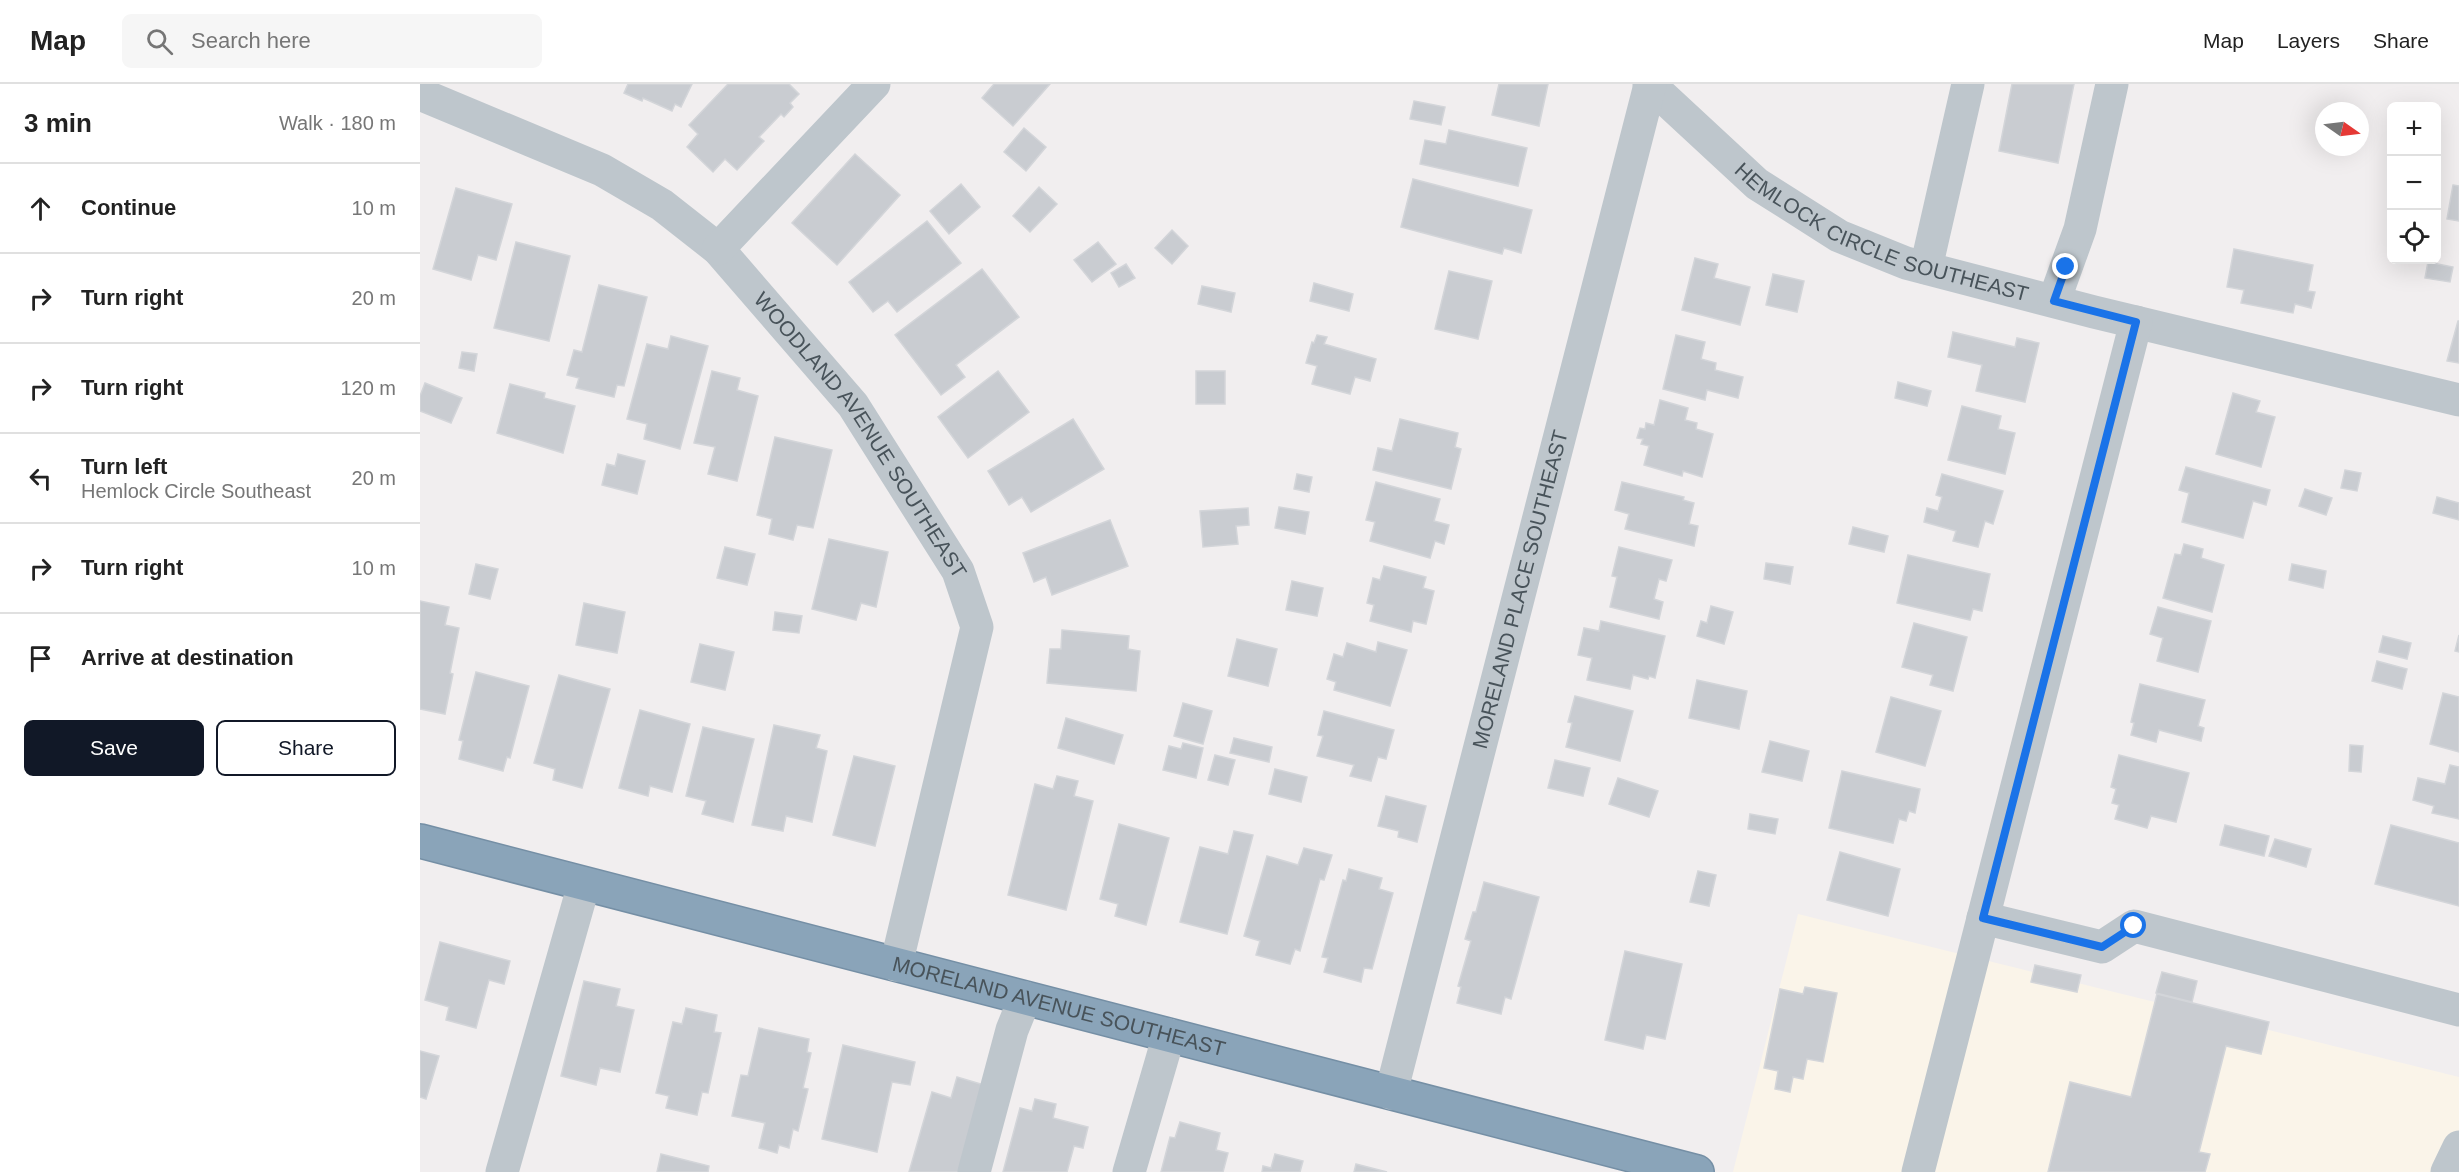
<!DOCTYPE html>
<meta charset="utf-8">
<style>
body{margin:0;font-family:Helvetica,sans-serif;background:#f6f6f6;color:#222}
.controls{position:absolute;right:18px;top:18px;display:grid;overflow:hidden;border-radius:9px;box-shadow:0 6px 24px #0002}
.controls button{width:54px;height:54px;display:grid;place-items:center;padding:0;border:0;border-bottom:2px solid #e0e0e0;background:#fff;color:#222;font:30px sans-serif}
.compass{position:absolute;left:1895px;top:18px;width:54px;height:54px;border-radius:50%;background:#fff;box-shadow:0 6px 24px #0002;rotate:104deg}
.stop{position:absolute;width:18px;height:18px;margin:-14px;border:4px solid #1a73e8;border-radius:50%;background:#fff}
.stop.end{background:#1a73e8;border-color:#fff;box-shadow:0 2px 6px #0008}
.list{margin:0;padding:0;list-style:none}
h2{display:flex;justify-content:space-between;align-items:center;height:78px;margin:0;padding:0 24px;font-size:26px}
h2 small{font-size:20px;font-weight:400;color:#767676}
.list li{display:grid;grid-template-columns:39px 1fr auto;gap:18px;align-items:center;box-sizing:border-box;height:90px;padding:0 24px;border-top:2px solid #e0e0e0}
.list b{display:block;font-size:22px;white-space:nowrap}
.list p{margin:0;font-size:20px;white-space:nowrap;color:#767676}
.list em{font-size:20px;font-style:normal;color:#767676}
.actions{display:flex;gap:12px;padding:18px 24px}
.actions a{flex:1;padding:14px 0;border:2px solid #111827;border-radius:9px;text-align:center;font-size:21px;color:#111827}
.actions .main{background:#111827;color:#fff}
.icon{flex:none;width:33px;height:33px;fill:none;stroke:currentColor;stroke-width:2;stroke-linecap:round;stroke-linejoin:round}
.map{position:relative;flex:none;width:2039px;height:1088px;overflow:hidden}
header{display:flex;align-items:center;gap:36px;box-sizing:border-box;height:84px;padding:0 30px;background:#fff;border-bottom:2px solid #e0e0e0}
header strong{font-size:28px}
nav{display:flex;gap:33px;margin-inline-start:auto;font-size:21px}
.search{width:420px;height:54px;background:#f6f6f6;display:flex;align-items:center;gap:15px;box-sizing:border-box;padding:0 21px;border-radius:9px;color:#767676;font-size:22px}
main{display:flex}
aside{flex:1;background:#fff}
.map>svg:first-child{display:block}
</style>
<header>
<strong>Map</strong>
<div class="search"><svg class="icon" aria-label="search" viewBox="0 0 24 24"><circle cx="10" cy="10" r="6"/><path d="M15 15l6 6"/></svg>Search here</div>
<nav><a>Map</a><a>Layers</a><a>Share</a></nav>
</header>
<main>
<aside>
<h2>3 min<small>Walk · 180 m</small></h2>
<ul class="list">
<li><svg class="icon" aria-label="ahead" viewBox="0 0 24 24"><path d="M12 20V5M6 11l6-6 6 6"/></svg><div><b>Continue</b></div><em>10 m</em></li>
<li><svg class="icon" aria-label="right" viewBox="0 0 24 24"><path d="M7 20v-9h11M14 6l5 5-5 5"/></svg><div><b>Turn right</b></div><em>20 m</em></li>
<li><svg class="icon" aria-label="right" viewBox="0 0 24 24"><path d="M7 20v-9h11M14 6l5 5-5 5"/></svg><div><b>Turn right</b></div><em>120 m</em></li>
<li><svg class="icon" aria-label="left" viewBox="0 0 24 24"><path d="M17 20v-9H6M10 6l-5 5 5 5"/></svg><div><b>Turn left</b><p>Hemlock Circle Southeast</p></div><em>20 m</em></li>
<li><svg class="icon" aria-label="right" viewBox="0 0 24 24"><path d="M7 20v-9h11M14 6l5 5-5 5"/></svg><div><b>Turn right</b></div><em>10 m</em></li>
<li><svg class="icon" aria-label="arrive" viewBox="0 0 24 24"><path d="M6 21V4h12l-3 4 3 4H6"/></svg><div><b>Arrive at destination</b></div></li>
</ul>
<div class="actions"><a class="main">Save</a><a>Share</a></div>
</aside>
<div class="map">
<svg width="2039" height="1088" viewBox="0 0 2039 1088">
<rect width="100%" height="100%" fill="#f1eeef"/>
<polygon fill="#faf4e9" points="1378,830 2039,993 2039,1088 1313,1088"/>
<g fill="#c9ccd1" stroke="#d3d5d9" stroke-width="1.5">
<polygon points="208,0 272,0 261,23 255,20 252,27 223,14 222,17 204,9"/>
<polygon points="308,0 369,0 379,10 370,19 373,23 364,33 361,30 339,53 344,57 317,86 305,75 293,88 267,63 278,50 269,41"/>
<polygon points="574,0 630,0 593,42 562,14"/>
<polygon points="1079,0 1128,0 1119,42 1072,31"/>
<polygon points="1592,0 1654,0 1638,79 1579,67"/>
<polygon points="994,17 1025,23 1021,41 990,35"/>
<polygon points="604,44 626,63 606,87 584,68"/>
<polygon points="1029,46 1107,64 1098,102 1000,80 1005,56 1026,60"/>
<polygon points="435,70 480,111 417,181 372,139"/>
<polygon points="993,95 1112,126 1101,169 1084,164 1082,170 981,143"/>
<polygon points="541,100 560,123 529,150 510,127"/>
<polygon points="2033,101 2039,102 2039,137 2027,135"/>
<polygon points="619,103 637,120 610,148 593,132"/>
<polygon points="36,104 92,120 76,176 58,171 51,196 13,185"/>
<polygon points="507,137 541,179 477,228 468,217 453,228 429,198"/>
<polygon points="752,146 768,162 752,180 735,164"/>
<polygon points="96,158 150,172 129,257 74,244"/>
<polygon points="678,158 696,180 672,198 654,176"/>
<polygon points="1814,165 1893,181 1888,207 1895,208 1891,224 1875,220 1873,229 1821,219 1824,206 1807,203"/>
<polygon points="1275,174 1298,180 1294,194 1330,203 1320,241 1262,226"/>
<polygon points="2008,178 2033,183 2030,198 2005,194"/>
<polygon points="706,180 715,194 699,203 691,189"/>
<polygon points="562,185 599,233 536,281 545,293 521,311 475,251"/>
<polygon points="1029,187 1072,197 1058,255 1015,245"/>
<polygon points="1353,190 1384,197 1377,228 1346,221"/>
<polygon points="894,199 933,210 929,227 890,217"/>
<polygon points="179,201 227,213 204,302 197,301 194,313 156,304 159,294 147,291 154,266 162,268"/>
<polygon points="782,202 815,209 811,228 778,220"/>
<polygon points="2038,237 2039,237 2039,279 2027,277"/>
<polygon points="1533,248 1595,263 1597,254 1619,259 1605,318 1556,307 1562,281 1528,273"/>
<polygon points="897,251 907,253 904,260 956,275 950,297 935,293 930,310 892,300 897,282 886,279 892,258 894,259"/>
<polygon points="1256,251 1285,258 1281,275 1296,279 1295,286 1323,293 1318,314 1287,306 1285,316 1243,305"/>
<polygon points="251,252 288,262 260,365 224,355 227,340 207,335 227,260 248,265"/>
<polygon points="42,268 57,270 54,287 39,284"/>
<polygon points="292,287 320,294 317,306 338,312 317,397 288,390 295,363 274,359"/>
<polygon points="578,287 609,328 548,374 518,333"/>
<rect x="776" y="287" width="29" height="33"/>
<polygon points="1478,298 1511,307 1507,322 1475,314"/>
<polygon points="5,299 42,314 31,339 0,327 0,312"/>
<polygon points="90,300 125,309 124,314 155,322 143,369 77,349"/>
<polygon points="1813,309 1840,317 1836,328 1855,333 1841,383 1796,370"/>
<polygon points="1240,316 1268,324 1265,336 1277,339 1276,345 1293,350 1282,393 1263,387 1262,392 1224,381 1229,362 1221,360 1223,355 1217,354 1220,344 1225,345 1226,339 1234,341"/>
<polygon points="1542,322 1581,332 1578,345 1595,349 1585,390 1528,376"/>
<polygon points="653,335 684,385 611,428 602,413 589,421 568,387"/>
<polygon points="980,335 1038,349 1035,363 1041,365 1031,405 953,386 958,364 972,367"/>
<polygon points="355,353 412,366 393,444 377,441 373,456 349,450 352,435 337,431"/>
<polygon points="198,370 225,377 217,410 182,401 187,380 195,382"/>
<polygon points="1766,383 1850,406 1846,421 1833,417 1823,454 1762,438 1769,409 1759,406"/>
<polygon points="1925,386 1941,389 1937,407 1921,404"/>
<polygon points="877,390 892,393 889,408 874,405"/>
<polygon points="1522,390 1583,407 1573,440 1565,437 1558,463 1533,457 1536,447 1504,438 1507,424 1518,427 1522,413 1516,411"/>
<polygon points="956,398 1020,415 1014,437 1029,441 1024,460 1015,457 1010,474 950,457 955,438 946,436"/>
<polygon points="1202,398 1264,413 1263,416 1274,419 1269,440 1278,442 1274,462 1205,445 1209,430 1195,426"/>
<polygon points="1885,405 1912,414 1906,431 1879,422"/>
<polygon points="2017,413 2039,419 2039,436 2013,429"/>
<polygon points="859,423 889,428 885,450 855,444"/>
<polygon points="828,424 829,441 816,442 818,460 783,463 780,427"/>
<polygon points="690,436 708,482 632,511 626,493 614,498 603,469"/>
<polygon points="1433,443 1468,452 1464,468 1429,460"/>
<polygon points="409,455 468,468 456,523 441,519 436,536 392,525"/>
<polygon points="1764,460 1783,465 1781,474 1804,481 1792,528 1743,514 1755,470 1761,471"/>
<polygon points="305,463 335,470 327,501 297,494"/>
<polygon points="1199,463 1252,476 1246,497 1239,495 1234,515 1243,518 1239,535 1190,523 1197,493 1192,492"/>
<polygon points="1488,471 1570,490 1562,527 1553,525 1550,536 1477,519"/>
<polygon points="1346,479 1373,483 1370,500 1344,495"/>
<polygon points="56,480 78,485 70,515 49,510"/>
<polygon points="1872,480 1906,487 1903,504 1869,496"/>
<polygon points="964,482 1006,493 1003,504 1014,507 1006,540 993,537 991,548 950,537 954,521 947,519 953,494 960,496"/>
<polygon points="872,497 903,504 897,532 866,526"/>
<polygon points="0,517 29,523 25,541 39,544 30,589 33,590 25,630 0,625"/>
<polygon points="164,519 205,528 197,569 156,561"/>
<polygon points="1291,522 1313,528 1304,560 1277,552 1281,537 1287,539"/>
<polygon points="1738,523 1791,537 1778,588 1737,577 1743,554 1730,550"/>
<polygon points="355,528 382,532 379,549 353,546"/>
<polygon points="1181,537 1245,552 1235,594 1229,592 1228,595 1213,591 1210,605 1167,596 1172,574 1158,571 1164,544 1179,547"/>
<polygon points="1494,539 1547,553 1533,607 1510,601 1513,591 1482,583"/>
<polygon points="642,546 709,552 708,565 720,567 716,607 627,599 630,565 641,565"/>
<polygon points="2039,551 2039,568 2035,567"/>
<polygon points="1963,552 1991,559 1987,575 1959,568"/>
<polygon points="817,555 857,565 848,602 808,592"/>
<polygon points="958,558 987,566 970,622 914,606 916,598 907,595 914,570 923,573 927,559 956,568"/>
<polygon points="280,560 314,568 305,606 271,598"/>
<polygon points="1957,577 1987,585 1982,605 1952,597"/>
<polygon points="56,588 109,602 90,674 87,673 83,687 39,675 43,657 39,656"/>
<polygon points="139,591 190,605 162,704 133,696 135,685 114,679"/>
<polygon points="1277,596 1327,607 1319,645 1269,634"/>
<polygon points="1720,600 1785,616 1778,642 1784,644 1781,657 1739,646 1736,658 1711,651 1714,639 1711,638"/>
<polygon points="2023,609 2039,613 2039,668 2010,660"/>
<polygon points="1155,612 1213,627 1200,677 1146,663 1152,639 1148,638"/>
<polygon points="1471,613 1521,627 1505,682 1456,668"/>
<polygon points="763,619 792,627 783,660 754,652"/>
<polygon points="220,626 270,640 252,708 230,702 228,712 199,704"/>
<polygon points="904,627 974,646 966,675 958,673 951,697 930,692 934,681 897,672 903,652 898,651"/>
<polygon points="646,634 703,651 694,680 638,664"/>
<polygon points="354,641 400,651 396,664 407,667 392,738 366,732 363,747 332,741"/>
<polygon points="283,643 334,655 313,738 282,730 286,717 266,712"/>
<polygon points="814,654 852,663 849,678 810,669"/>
<polygon points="1350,657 1389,667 1382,697 1342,688"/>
<polygon points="763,659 783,664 776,694 743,686 749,662 761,665"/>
<polygon points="1930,661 1943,662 1941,688 1929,687"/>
<polygon points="795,671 815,676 808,701 788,696"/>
<polygon points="1699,671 1769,689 1756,738 1731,732 1727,744 1695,735 1699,721 1692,719 1696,705 1691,703"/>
<polygon points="434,672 475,682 455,762 413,751"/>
<polygon points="1135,676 1170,684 1163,712 1128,704"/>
<polygon points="2030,681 2039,683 2039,735 2012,729 2014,722 1993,716 1998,694 2025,700"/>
<polygon points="855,685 887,693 881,718 849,710"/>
<polygon points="1422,687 1500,705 1495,729 1489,727 1486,737 1479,735 1473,759 1409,744"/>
<polygon points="637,692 658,697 654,712 673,717 646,826 588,811 615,700 633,705"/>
<polygon points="1198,694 1238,707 1229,733 1189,720"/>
<polygon points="966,712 1006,722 997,758 978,753 979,747 958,742"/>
<polygon points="1330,730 1358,735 1355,750 1328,745"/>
<polygon points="699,740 749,754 726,841 695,832 698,820 680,815"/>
<polygon points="1805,741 1849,752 1844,772 1800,761"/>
<polygon points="1971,741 2039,759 2039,822 1955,800"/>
<polygon points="814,747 833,751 807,850 760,838 780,763 808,770"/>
<polygon points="1855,755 1891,765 1886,783 1849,772"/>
<polygon points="884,764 912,771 904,796 900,795 880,867 875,865 870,880 836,871 840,857 824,852 847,772 878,781"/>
<polygon points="1420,768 1480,785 1468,832 1407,816"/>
<polygon points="929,785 962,794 959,805 973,809 952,885 944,884 941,898 904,888 908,874 902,873 923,796 926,797"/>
<polygon points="1278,787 1296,791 1289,822 1270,818"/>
<polygon points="1064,798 1119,813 1091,915 1085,913 1081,930 1037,919 1041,903 1038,902 1051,857 1045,855 1053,828 1056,828"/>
<polygon points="20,858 90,877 84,900 69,896 56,944 26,936 29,923 5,916"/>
<polygon points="1205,867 1262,880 1245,955 1226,951 1223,965 1185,956"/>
<polygon points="1615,881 1661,891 1657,908 1611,898"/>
<polygon points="1742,888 1777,897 1772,918 1736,909"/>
<polygon points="164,897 200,905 196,922 214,926 200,988 180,984 176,1001 141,992"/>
<polygon points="1385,903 1417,909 1403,978 1387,975 1383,995 1373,993 1370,1008 1355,1005 1358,987 1344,984 1360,905 1383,910"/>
<polygon points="1737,910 1849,938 1841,970 1806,962 1779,1068 1790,1070 1785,1088 1628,1088 1650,998 1711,1013"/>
<polygon points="266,924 297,931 294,948 301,949 288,1009 282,1008 277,1031 246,1024 249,1012 236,1009 253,938 262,940"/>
<polygon points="339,944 389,955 387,968 391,969 383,1004 388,1005 378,1047 373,1045 369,1064 359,1061 357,1069 339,1064 345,1039 312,1032 321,991 328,992"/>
<polygon points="423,961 495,978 490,1001 472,998 457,1068 402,1055"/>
<polygon points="0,967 19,972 6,1015 0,1013"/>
<polygon points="537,993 571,1003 547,1088 489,1088 512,1008 531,1014"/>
<polygon points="615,1015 636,1020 633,1034 668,1043 663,1064 654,1062 647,1088 583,1088 600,1024 612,1027"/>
<polygon points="760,1038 800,1049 796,1066 808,1069 803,1088 741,1088 750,1053 755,1054"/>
<polygon points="241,1070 289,1082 288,1088 237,1088"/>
<polygon points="855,1070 883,1077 880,1088 842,1088 843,1082 851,1084"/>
<polygon points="936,1080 967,1088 934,1088"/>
</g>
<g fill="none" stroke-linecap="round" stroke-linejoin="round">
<g stroke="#758fa5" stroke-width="36">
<g id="highway">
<path id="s4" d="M0,757l1277,331"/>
</g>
</g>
<g stroke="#bec6cc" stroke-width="33">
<path id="s1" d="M1229,0l108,100 82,52 67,27 188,49 365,88"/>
<path id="s2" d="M0,10l182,76 60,35 56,44 135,156 105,166 19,56 -81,338"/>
<polyline points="298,165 454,0"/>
<polyline points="1506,184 1548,0"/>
<polyline points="1634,217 1660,145 1692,0"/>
<polyline points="1563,834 1682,863 1714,842 2039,926"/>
<path id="s3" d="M971,1009l259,-1008"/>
<polyline points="82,1088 164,800"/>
<polyline points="554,1088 592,946 605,914"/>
<polyline points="709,1088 749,951"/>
<polyline points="1498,1088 1716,238"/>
<polyline points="2027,1088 2039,1063"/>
</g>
<use href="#highway" stroke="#8aa4b9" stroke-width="33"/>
</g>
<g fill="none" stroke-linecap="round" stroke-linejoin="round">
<polyline stroke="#1a73e8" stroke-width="8" points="1646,183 1634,217 1716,238 1563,834 1682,863 1714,842"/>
</g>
<g text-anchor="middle" stroke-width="4.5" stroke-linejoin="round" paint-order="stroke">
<g font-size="21" fill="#48535a" stroke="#fff">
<text dy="7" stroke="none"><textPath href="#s1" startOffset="282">HEMLOCK CIRCLE SOUTHEAST</textPath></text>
<text dy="7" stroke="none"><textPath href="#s2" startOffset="573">WOODLAND AVENUE SOUTHEAST</textPath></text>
<text dy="7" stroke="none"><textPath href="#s3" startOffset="520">MORELAND PLACE SOUTHEAST</textPath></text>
<text dy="7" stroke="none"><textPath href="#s4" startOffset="660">MORELAND AVENUE SOUTHEAST</textPath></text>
</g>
</g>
</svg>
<div class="controls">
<button>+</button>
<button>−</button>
<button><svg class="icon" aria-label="locate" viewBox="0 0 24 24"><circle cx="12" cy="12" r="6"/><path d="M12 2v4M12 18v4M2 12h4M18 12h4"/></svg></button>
</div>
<svg class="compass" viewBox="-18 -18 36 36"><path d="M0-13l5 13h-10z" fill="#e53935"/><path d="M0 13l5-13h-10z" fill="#767676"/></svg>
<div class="stop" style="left:1714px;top:842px"></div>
<div class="stop end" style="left:1646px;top:183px"></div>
</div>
</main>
